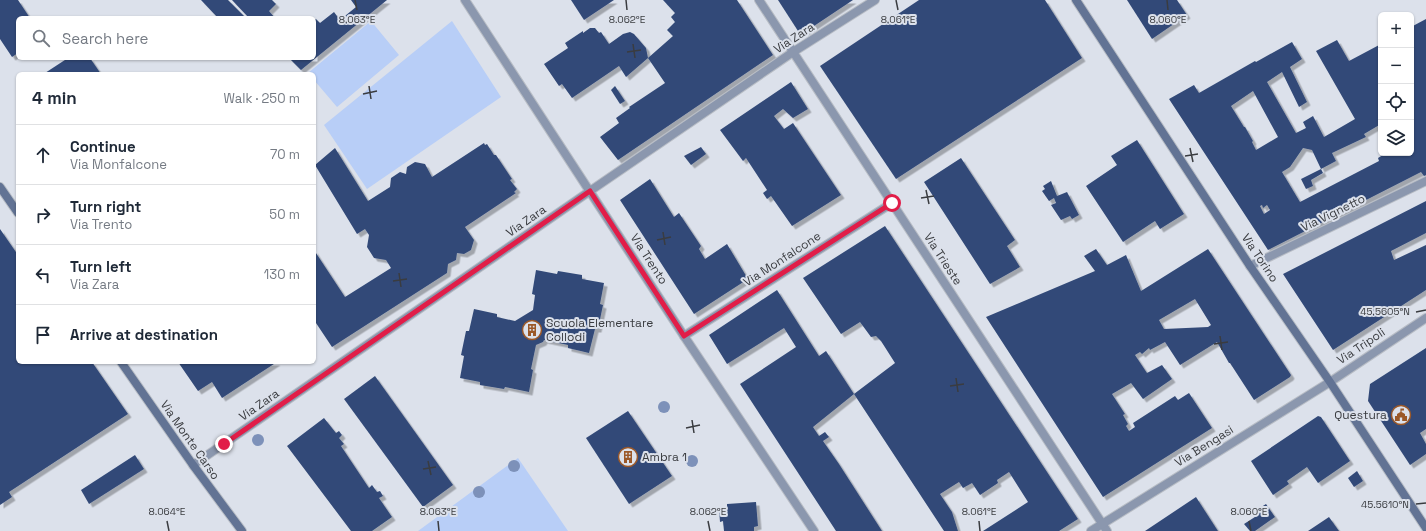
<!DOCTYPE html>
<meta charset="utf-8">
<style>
body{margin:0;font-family:"Space Grotesk",sans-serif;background:#f6f6f7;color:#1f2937}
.controls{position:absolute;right:12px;top:12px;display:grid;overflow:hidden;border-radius:6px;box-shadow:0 1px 3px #0004}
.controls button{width:36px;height:36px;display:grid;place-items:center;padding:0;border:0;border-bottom:1px solid #e0e1e3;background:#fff;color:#1f2937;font:20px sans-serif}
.stop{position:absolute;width:12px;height:12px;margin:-9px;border:3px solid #e11d48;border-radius:50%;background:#fff}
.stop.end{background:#e11d48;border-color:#fff;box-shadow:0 1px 4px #0008}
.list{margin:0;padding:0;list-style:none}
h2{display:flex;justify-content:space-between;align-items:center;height:52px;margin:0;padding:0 16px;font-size:17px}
h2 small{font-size:13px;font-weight:400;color:#747a83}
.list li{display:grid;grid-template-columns:26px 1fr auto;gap:12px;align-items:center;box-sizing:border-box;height:60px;padding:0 16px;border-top:1px solid #e0e1e3}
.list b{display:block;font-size:15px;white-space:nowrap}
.list p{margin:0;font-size:13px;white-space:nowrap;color:#747a83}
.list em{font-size:13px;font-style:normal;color:#747a83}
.icon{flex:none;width:22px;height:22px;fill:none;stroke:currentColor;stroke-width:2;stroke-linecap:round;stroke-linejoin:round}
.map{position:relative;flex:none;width:1426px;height:531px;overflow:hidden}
.search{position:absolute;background:#fff;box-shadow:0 1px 3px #0004;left:16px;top:16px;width:300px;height:44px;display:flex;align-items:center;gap:10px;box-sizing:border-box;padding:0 14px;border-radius:6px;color:#747a83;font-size:15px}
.panel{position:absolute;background:#fff;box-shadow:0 1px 3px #0004;left:16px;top:72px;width:300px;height:292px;border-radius:6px}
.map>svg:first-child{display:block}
</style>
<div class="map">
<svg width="1426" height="531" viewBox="0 0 1426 531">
<defs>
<filter id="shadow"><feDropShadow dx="3.5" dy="3.5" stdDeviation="0" flood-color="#0004"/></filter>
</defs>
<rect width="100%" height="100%" fill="#dce1eb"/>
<g fill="#b8cef7">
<polygon points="371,21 399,55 337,107 314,80 314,74 308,73"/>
<polygon points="452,21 501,97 367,189 324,125"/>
<polygon points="518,458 568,531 418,531"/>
</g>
<g fill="#334a78" fill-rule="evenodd" filter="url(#shadow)">
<polygon points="0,0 18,0 30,18 18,18 18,53 12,57 0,39"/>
<polygon points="201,0 228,0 246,18 218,18"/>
<polygon points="232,0 272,0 276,4 269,11 275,18 249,18"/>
<polygon points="351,0 387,0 301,70 289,58 314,58 314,20 316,19 320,23 334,12 340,20 356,7"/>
<polygon points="571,0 614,0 584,20"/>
<polygon points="663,0 737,0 773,55 618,160 600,137 619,123 616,118 630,108 629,107 665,83 648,58 673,36 667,30 675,22 671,17 675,13"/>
<polygon points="778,0 853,0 805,32 798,31"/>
<polygon points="919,0 1045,0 1082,58 896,179 820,66"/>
<polygon points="1127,0 1177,0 1187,15 1152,39"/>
<path d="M1426,19v156l-2,1 -3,-4 -153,78 -99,-151 25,-14 5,8 56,-32 1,1 36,-20 10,17 -12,8 17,35 -8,5 -17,-35 -15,10 29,51 10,-5 -3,-6 10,-6 11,21 31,-18 -39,-68 21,-11 12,21 32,-17v80l-17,10 2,3 -34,16 4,8 -15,8 -9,-19 -9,-2 -13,19 -8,5 18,30 79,-41 -1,-3 8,-5h25v-126zM1253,91l25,46 -22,13 -4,-8 1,-1 -8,-14h-1l-13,-21zM1262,205l1,3 4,-3 3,5 -6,4 -4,-8z"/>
<polygon points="590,28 595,28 599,33 601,32 609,44 623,34 630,32 634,34 646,48 648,58 626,77 619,66 572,98 562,84 559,86 544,64 568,48 565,43 583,31 583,33"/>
<polygon points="68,58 90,58 101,74 46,74 45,73"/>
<polygon points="791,82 808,109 793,118 783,109 774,116 784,129 793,123 841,195 792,226 771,196 767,199 763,193 767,190 746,158 743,161 720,130"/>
<polygon points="615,86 625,101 620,104 611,90"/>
<polygon points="1137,140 1184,214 1160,229 1155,221 1123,242 1086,186 1117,165 1111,156"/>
<polygon points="484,143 485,145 487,144 494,155 496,155 512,179 510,180 517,189 514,192 516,193 465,227 474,240 471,250 464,254 457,253 456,260 448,264 447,273 332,347 314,320 314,250 345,297 391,268 386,260 374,258 367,247 369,235 365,229 357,234 315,165 335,148 368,201 390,187 391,178 400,172 406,174 407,167 415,162 425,164 432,177"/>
<polygon points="701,147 706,154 691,165 684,156"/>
<polygon points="961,158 1015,240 1007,246 1020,267 990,284 924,182"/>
<polygon points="1321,169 1323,173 1311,180 1313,186 1306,189 1301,179"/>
<polygon points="650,179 674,217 679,213 701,246 699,249 705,259 727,244 748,279 694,314 620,200"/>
<polygon points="1051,181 1057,196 1067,192 1079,215 1072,219 1070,216 1061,220 1051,205 1056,203 1054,198 1049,201 1042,191 1045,189 1043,186"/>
<polygon points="1426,201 1426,233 1391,251 1394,260 1426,245 1426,290 1333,350 1283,274"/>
<polygon points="885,226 1078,519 1059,531 983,531 1028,502 1009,472 997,480 998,483 980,495 972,483 963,488 959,482 940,494 952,512 958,531 944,531 854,394 895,363 881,341 876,336 871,337 860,322 841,334 803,278"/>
<polygon points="0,229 18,255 18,362 92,362 128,414 9,492 12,497 0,505"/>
<path d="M1096,249l11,16 19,-10 15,36 67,-42 83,126 -1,2 -36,23 -24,-37h-1l-12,-21 -37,23 -15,-23 -15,8 -1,-2 -7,6 -2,-2 -5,3 12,18 15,-8 10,14 -29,20 -12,-16 -19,11 13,20 -2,1 5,9 -2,2 3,5 6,-4 -2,-4 42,-27 3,4 11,-7 23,35 -109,69 -117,-180 109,-46 -11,-15zM1195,299l16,26 -3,2 -44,2 -5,-9z"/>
<polygon points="536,270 557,274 558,271 582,275 582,279 604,283 600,304 603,305 598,329 595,329 589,353 568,348 568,345 544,340 543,342 536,345 531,369 533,370 529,392 505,387 504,389 480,385 480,382 460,378 464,356 461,355 466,331 469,331 474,309 497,314 497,317 515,321 533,310 535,295 532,294"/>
<polygon points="777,290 819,356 826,351 854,394 813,427 819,436 825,432 829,437 823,441 839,464 882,531 836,531 740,384 796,347 784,328 727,364 709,335"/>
<polygon points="1426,348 1426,429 1420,433 1426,444 1426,454 1410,465 1368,401 1370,384"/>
<polygon points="178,362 277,362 222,398 212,382 198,391"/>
<polygon points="375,376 453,485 423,507 344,399"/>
<polygon points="628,411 672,476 629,504 586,438"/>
<polygon points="1318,416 1321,417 1350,461 1318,483 1307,467 1287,481 1289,484 1273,495 1251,461"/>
<polygon points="324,418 336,433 339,431 342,435 339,438 344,444 341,446 369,488 372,485 377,492 380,491 383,496 379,498 392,517 372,531 351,531 287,446"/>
<polygon points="135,455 144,469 89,504 81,490"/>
<polygon points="1357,471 1363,481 1354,487 1348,478"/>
<polygon points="1196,497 1218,531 1145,531"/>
<polygon points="756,502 758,526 754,527 754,531 724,531 723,521 720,522 719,509 727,508 727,504"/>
<polygon points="1266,504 1275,517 1255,531 1250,531 1244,524 1258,515 1255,511"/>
<polygon points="1329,517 1339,531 1308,531"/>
</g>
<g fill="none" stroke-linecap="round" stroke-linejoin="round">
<g stroke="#b8bdc5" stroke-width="10">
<g id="street">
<polyline points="465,0 684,336 814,531"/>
<polyline points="759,0 1107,531"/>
<polyline points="1250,266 1426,181"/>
<polyline points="684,336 892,203"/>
<polyline points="193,465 590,191 793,52 875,0"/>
<polyline points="1091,531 1330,382 1426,318"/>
</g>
</g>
<g stroke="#b8bdc5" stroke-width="10">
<g id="secondary">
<polyline points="1076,0 1250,266 1330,382 1426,528"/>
<polyline points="0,187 18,213"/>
<polyline points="121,362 193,465 242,531"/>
</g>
</g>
<use href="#street" stroke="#8b97ae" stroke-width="8"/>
<use href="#secondary" stroke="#627394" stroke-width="8"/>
</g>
<g fill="#7d91b9">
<circle cx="664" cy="407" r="6"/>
<circle cx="258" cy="440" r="6"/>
<circle cx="692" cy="461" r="6"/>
<circle cx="514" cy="466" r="6"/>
<circle cx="479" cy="492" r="6"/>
</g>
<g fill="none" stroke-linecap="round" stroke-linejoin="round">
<polyline stroke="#e11d48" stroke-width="5" points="224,444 590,191 684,336 892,203"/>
</g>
<path fill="none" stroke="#3a3c40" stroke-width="1.5" d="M355,0l2,10M626,0l1,10M896,0l2,10M1167,0l1,10M633,44l2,14M627,52l14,-2M369,86l2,13M363,94l14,-3M1190,148l3,14M1185,156l13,-2M926,190l3,14M921,198l13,-2M663,232l2,13M657,240l14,-3M399,273l2,14M393,281l14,-2M1416,312l10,-2M1220,336l2,14M1214,344l14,-2M956,378l2,14M950,386l14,-2M692,420l2,13M686,428l14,-3M428,461l3,14M423,469l13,-2M1416,504l10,-1M167,521l2,10M438,521l1,10M708,521l2,10M979,521l1,10M1249,521l2,10"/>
<defs>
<g id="building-ring" transform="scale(1)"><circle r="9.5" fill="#dce1eb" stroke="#9b5828" stroke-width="1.5"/><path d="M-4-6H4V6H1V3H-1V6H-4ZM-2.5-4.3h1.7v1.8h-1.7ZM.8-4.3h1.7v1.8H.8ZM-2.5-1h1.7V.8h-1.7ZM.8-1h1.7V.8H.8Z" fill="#9b5828"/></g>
<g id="civic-ring" transform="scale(1)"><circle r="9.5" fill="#dce1eb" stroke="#9b5828" stroke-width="1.5"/><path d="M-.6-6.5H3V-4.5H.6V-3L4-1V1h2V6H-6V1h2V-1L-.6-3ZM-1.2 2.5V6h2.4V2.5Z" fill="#9b5828"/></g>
</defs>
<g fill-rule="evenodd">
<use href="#building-ring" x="532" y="330"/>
<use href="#civic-ring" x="1401" y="415"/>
<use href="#building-ring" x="628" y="457"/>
</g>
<g text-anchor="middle" stroke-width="4" stroke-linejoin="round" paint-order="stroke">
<g font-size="12" fill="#3a3c40" stroke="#dce1eb">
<text transform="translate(794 38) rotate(-33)" y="4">Via Zara</text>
<text transform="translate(1333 213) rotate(-26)" y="4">Via Vignetto</text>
<text transform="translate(526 221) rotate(-35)" y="4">Via Zara</text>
<text transform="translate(1260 258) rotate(56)" y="4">Via Torino</text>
<text transform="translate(649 259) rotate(57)" y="4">Via Trento</text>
<text transform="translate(782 259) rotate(-33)" y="4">Via Monfalcone</text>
<text transform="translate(943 259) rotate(57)" y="4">Via Trieste</text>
<text transform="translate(1361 346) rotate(-34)" y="4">Via Tripoli</text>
<text transform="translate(259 405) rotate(-35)" y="4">Via Zara</text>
<text transform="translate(190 440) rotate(55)" y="4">Via Monte Carso</text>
<text transform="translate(1204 446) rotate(-32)" y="4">Via Bengasi</text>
</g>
<g font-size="12" fill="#3a3c40" stroke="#dce1eb" text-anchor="start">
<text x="546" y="327">Scuola Elementare<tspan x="546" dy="14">Collodi</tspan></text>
<text x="1387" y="419" text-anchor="end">Questura</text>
<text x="642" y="461">Ambra 1</text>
</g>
</g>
<g font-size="10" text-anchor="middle" fill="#3a3c40" stroke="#dce1eb" stroke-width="4" stroke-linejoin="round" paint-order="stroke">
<text x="357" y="23">8.063°E</text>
<text x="898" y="23">8.061°E</text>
<text x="1168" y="23">8.060°E</text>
<text x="627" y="23">8.062°E</text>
<text x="1385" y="315">45.5605°N</text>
<text x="1385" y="508">45.5610°N</text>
<text x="167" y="515">8.064°E</text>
<text x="438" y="515">8.063°E</text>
<text x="708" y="515">8.062°E</text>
<text x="979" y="515">8.061°E</text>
<text x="1249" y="515">8.060°E</text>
</g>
</svg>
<div class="controls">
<button>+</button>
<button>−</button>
<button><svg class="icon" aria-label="locate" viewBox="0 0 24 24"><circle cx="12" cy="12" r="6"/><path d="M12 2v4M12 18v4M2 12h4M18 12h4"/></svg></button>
<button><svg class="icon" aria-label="layers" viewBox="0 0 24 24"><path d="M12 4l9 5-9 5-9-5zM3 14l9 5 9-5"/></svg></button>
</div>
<div class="stop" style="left:892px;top:203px"></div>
<div class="stop end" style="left:224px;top:444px"></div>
<div class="search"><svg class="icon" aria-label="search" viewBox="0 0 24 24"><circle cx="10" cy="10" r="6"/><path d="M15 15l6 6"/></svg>Search here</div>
<section class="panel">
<h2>4 min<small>Walk · 250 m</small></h2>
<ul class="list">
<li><svg class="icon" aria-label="ahead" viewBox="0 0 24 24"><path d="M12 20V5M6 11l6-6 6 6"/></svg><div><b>Continue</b><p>Via Monfalcone</p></div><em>70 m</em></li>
<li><svg class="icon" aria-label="right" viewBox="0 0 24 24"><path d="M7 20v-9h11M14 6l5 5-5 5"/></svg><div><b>Turn right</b><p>Via Trento</p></div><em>50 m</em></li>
<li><svg class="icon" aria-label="left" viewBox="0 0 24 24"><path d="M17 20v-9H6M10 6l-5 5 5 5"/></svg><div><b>Turn left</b><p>Via Zara</p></div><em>130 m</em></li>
<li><svg class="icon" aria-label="arrive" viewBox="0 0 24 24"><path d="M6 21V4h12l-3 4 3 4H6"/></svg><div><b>Arrive at destination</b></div></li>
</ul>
</section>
</div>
